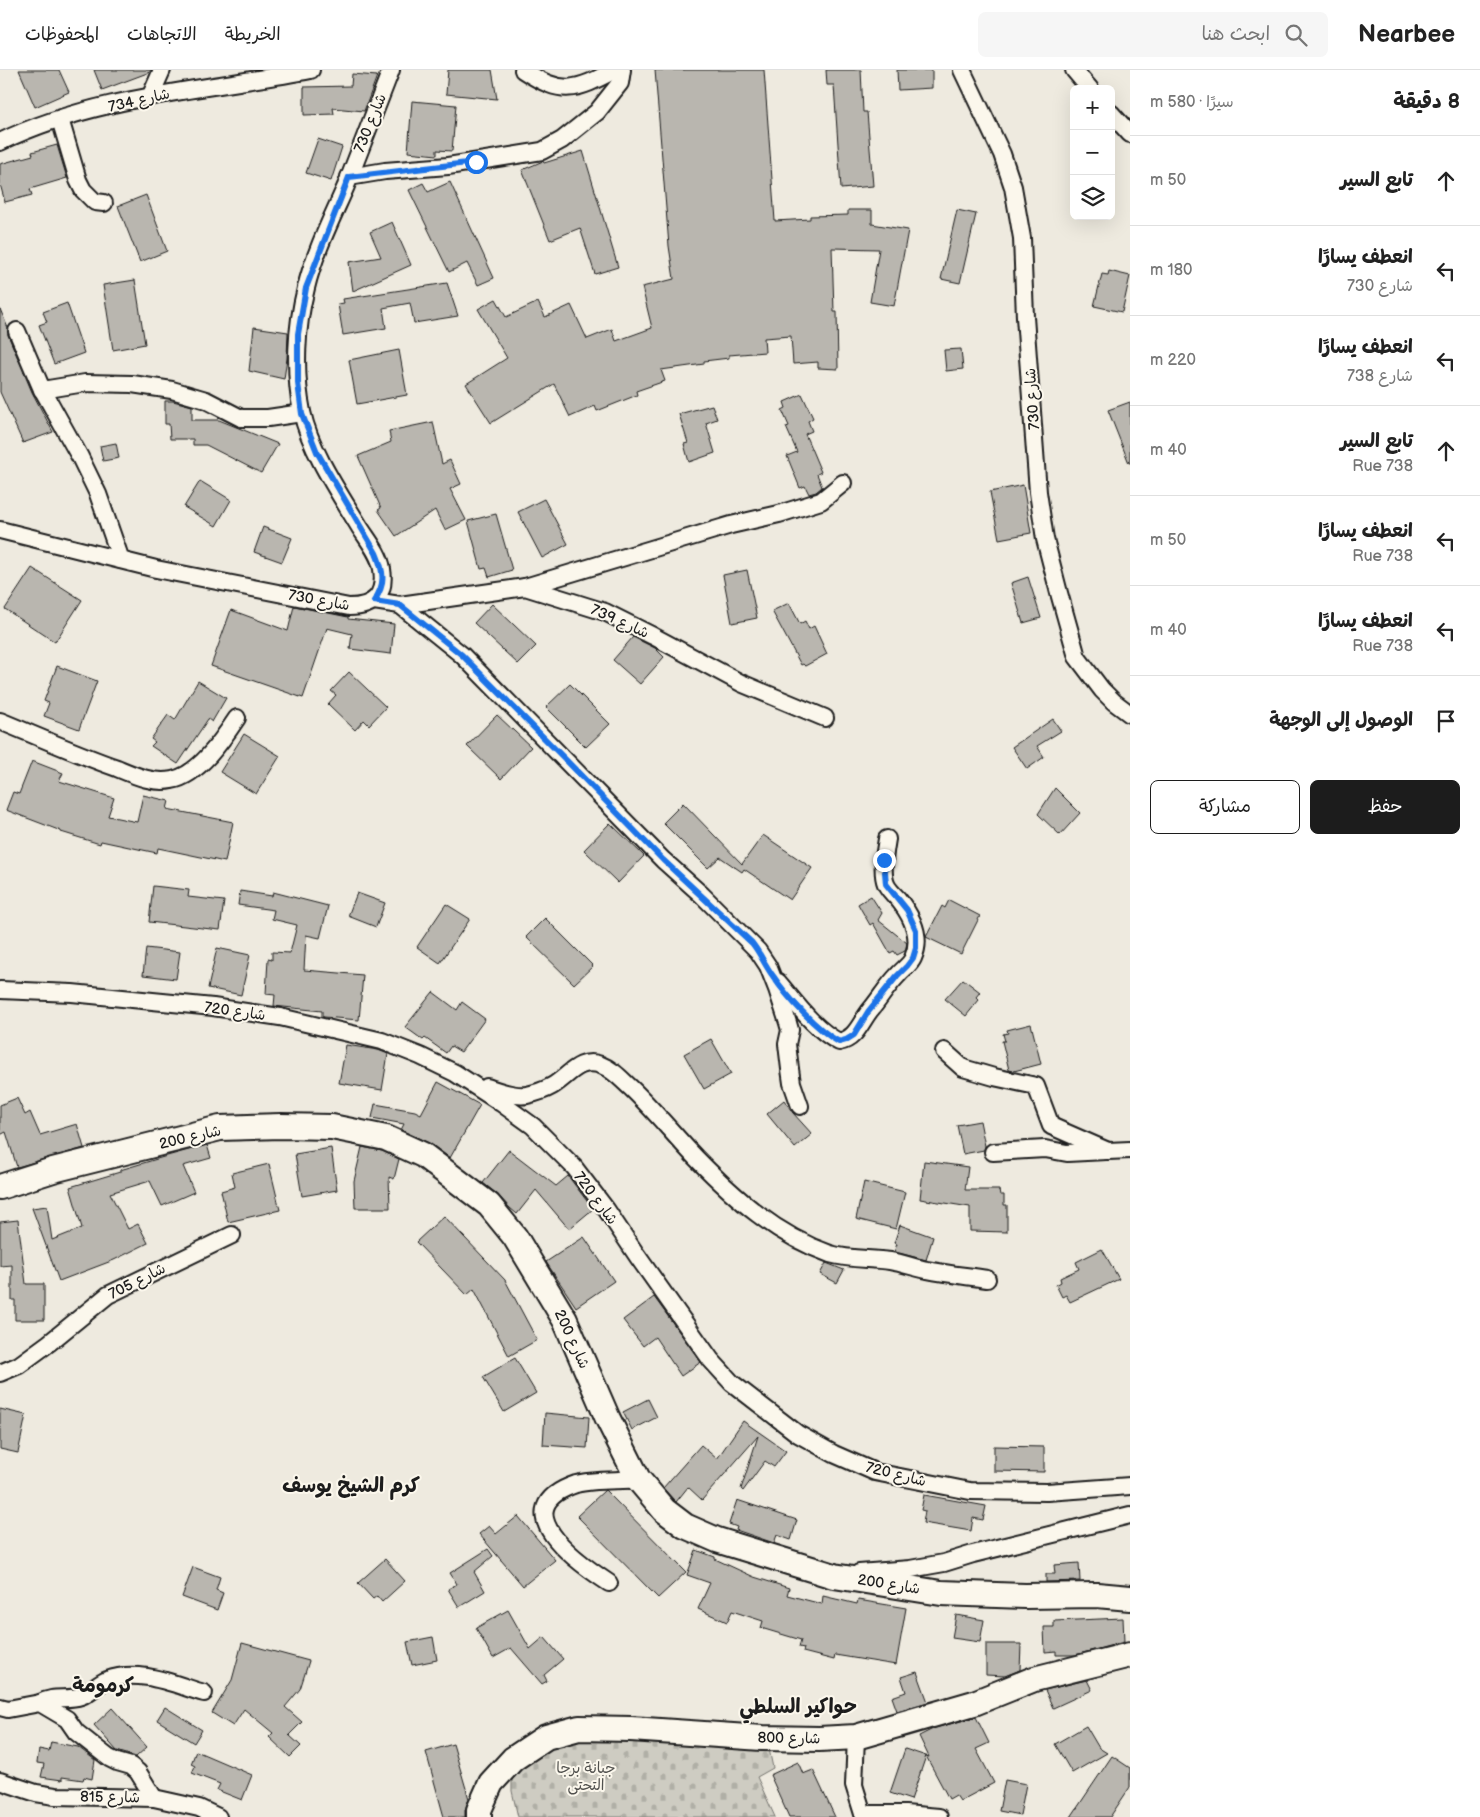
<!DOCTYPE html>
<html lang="ar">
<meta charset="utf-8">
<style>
body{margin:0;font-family:"Balsamiq Sans","Playpen Sans Arabic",sans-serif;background:#f6f6f6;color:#222;direction:rtl}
.controls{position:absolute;right:15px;top:15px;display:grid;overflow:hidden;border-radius:8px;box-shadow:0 5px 20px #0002}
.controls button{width:45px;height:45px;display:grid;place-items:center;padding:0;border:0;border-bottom:1px solid #e0e0e0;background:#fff;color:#222;font:25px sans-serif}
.stop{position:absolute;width:15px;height:15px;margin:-11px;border:4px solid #1a73e8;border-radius:50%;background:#fff}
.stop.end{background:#1a73e8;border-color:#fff;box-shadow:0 1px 5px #0008}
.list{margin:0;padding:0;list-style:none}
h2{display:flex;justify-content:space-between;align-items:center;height:65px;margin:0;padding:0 20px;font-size:21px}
h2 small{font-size:16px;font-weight:400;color:#767676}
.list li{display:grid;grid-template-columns:32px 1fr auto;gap:15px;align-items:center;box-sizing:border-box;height:90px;padding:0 20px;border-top:1px solid #e0e0e0}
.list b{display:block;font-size:19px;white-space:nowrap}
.list p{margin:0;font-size:16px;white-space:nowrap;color:#767676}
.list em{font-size:16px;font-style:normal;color:#767676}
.actions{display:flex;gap:10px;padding:15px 20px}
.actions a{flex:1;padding:11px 0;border:1px solid #1c1c1c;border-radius:8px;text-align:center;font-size:18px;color:#1c1c1c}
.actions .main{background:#1c1c1c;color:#fff}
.icon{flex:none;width:28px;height:28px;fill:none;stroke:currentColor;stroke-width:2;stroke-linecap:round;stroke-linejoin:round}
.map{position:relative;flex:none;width:1130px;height:1747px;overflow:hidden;direction:ltr}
header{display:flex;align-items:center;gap:30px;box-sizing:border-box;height:70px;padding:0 25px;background:#fff;border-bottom:1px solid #e0e0e0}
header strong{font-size:24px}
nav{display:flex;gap:28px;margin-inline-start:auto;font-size:18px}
.search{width:350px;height:45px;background:#f6f6f6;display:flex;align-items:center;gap:12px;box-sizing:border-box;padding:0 18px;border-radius:8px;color:#767676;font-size:19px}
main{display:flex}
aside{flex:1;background:#fff}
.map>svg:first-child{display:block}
</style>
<header>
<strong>Nearbee</strong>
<div class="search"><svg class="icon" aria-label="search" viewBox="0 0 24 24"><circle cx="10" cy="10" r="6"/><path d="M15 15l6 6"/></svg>ابحث هنا</div>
<nav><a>الخريطة</a><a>الاتجاهات</a><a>المحفوظات</a></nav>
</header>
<main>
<aside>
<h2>8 دقيقة<small>سيرًا · 580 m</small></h2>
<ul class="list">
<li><svg class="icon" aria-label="ahead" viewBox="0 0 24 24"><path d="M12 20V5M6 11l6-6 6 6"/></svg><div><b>تابع السير</b></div><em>50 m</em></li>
<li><svg class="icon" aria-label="left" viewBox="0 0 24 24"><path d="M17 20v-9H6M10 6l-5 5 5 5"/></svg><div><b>انعطف يسارًا</b><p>شارع 730</p></div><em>180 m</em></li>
<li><svg class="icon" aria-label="left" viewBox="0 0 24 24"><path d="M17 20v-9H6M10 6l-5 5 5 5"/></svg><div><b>انعطف يسارًا</b><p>شارع 738</p></div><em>220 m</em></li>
<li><svg class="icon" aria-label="ahead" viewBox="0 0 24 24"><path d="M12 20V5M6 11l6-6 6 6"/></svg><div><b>تابع السير</b><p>Rue 738</p></div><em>40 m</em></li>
<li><svg class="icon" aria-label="left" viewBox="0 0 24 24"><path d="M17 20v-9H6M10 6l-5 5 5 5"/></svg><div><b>انعطف يسارًا</b><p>Rue 738</p></div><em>50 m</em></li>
<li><svg class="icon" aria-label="left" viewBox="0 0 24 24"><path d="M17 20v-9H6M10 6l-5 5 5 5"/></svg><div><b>انعطف يسارًا</b><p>Rue 738</p></div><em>40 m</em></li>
<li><svg class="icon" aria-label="arrive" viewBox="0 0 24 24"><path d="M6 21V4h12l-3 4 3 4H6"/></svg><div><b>الوصول إلى الوجهة</b></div></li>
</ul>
<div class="actions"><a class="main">حفظ</a><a>مشاركة</a></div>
</aside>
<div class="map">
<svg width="1130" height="1747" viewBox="0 0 1130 1747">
<defs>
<pattern id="cemetery-stones" width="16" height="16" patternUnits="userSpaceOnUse" patternTransform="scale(1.25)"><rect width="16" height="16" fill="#ceccc2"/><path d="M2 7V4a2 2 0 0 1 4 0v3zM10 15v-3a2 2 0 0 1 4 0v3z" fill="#b0afa6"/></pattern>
</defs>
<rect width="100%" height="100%" fill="#eeeadf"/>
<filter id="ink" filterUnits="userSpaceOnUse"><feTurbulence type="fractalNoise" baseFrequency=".02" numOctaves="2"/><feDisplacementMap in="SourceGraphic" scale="10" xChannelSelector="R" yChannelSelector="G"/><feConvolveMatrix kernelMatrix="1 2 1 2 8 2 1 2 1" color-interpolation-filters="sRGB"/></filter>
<g filter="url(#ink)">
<polygon fill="url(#cemetery-stones)" stroke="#75746f" points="581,1664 769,1679 773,1698 757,1707 775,1747 518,1747 512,1721 512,1702 528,1687"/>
<g fill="#b9b6af" stroke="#1c1c1c">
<polygon points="19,0 59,0 69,22 35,37"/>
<polygon points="94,0 151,0 150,2 102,20"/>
<polygon points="448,0 492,0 497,29 446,24"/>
<polygon points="655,0 764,0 775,151 810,149 810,146 848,145 848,140 872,140 872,154 908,160 894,236 870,232 879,179 832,178 834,242 837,242 838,299 818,298 818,292 793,294 791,266 764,268 765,282 729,285 729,288 704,291 704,294 661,300 665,311 636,321 637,325 597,341 595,336 570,347 554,314 491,353 466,314 507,288 478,239 496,229 506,247 538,232 545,247 571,235 587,269 612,259 616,271 652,258 642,217 674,209 669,176"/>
<polygon points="826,0 861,0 863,42 867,42 873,116 841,119 834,15 827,15"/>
<polygon points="897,0 932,0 932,18 898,20"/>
<polygon points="352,4 377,6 364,41 333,38 334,44 304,45 304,17 351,16"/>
<polygon points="412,31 456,35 452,81 437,80 437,85 408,82"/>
<polygon points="318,69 342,77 331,111 306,103"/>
<polygon points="57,75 67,108 30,119 32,125 5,132 0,114 0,94 33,85 32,82"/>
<polygon points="583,81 618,197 595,204 580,158 550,170 522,100 543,91 544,93"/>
<polygon points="450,112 494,208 478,215 467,193 449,202 409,120 423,113 428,122"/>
<polygon points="146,125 167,181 140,192 118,136"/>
<polygon points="957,140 976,144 960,213 941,209"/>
<polygon points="392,152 411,195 353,221 349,192 381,187 370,162"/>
<polygon points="1109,201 1130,206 1122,242 1094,236 1102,204 1108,205"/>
<polygon points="135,210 145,274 113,280 103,215"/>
<polygon points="447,213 458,246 414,253 410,233 383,238 386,258 343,265 338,234 344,233 343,229"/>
<polygon points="67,233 84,283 54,294 39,255 47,252 43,242"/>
<polygon points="0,239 8,258 8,265 32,322 53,362 23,373 0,322"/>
<polygon points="254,257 288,262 287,288 284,309 249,301"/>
<polygon points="961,279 963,299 946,301 944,280"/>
<polygon points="399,280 407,325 357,334 349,290"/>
<polygon points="802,324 813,348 808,351 812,361 805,364 821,402 817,404 822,417 816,422 809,424 805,416 800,418 787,386 797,382 786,357 789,356 782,340 786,338 784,332"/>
<polygon points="165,331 173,331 192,336 192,350 219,350 278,374 261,403 206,375 193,375 193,369 170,369 169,354 165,354"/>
<polygon points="1130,332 1130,393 1129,393 1108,340"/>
<polygon points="712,335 717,349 706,353 715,383 689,392 684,374 688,373 679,344"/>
<polygon points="433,352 442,394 450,390 461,414 450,419 466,450 445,460 435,440 396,466 378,440 381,438 358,386 391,372 389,361"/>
<polygon points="116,373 119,388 103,391 100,376"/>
<polygon points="200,411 231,430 216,456 184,437"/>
<polygon points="1023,415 1031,463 999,469 990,422"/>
<polygon points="544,429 568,474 542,488 518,442"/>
<polygon points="496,444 512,500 489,507 486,498 481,499 468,451"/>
<polygon points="263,457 292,468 282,492 254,482"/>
<polygon points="32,498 82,530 55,572 5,539"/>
<polygon points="747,500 757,548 732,553 723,505"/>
<polygon points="1028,507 1041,548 1023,553 1011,513"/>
<polygon points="789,533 800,554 805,551 809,559 814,556 827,584 805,596 803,594 801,595 772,541"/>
<polygon points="492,534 536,576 518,594 474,553"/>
<polygon points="294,536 348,547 348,549 394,554 391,584 350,579 352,564 327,558 303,628 211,596 231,540 288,561"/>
<polygon points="633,567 655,578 664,587 640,614 613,590"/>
<polygon points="57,596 97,611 79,659 44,646 49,633 44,631"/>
<polygon points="349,602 386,637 369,655 364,650 355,660 328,634 336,625 331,621"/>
<polygon points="198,611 226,628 212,652 208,649 178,694 151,676 155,672 151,669 168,645 175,650"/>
<polygon points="570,614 610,654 586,677 546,637"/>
<polygon points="497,645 531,677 501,709 467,676"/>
<polygon points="1053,649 1061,661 1037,676 1044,687 1027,699 1012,677"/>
<polygon points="244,664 280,686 256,724 220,702"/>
<polygon points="32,691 63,703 59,711 114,728 108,746 137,752 143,725 169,731 167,739 233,752 225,792 158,778 157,783 101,771 100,774 61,762 61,761 6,740 13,722 19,724"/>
<polygon points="1055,718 1080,743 1060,765 1038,744"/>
<polygon points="683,733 742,794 763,765 812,798 790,830 744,799 742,802 720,787 708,798 663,753"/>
<polygon points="610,753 644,786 618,813 584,780"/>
<polygon points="153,816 189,820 188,827 224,831 220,860 149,852"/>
<polygon points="240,821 272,826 273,822 328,836 320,868 306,865 304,900 363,905 359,950 324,947 322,946 322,941 274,936 275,925 266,924 268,889 272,890 272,882 290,883 297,855 272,849 274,840 238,835"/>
<polygon points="357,823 385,833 376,857 348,846"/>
<polygon points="871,826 882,843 878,850 907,873 905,881 897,885 894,881 890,883 873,853 870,855 858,834"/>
<polygon points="949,830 980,846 961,884 926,867 942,836 945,838"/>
<polygon points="446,834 470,849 440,893 417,877"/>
<polygon points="545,848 593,896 574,914 526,867"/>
<polygon points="146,878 180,882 176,909 143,905"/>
<polygon points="217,878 250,885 241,925 208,918"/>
<polygon points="963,909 980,922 976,927 979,930 966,946 945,929"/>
<polygon points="433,922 457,940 462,932 485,949 461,982 451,976 446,983 425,968 423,970 405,957"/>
<polygon points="1031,954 1041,994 1014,1001 1009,1000 1002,971 1005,971 1003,964 1008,963 1007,960"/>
<polygon points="711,969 731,1004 704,1019 684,984"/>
<polygon points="346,975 378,980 388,984 382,1020 339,1013"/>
<polygon points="438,1012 480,1035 450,1088 429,1073 401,1060 404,1054 372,1048 375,1034 415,1041 421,1044"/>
<polygon points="17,1028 25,1045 30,1042 40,1065 77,1054 84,1078 17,1097 6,1062 0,1065 0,1035"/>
<polygon points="784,1030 793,1043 812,1064 795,1078 767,1044"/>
<polygon points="980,1051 985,1076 984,1080 963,1084 957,1055"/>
<polygon points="207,1075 211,1088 183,1096 194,1122 162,1136 150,1111 110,1123 128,1159 138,1154 148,1173 114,1190 59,1211 32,1138 47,1136 52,1170 82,1158 70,1117 120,1102 120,1100 167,1086"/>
<polygon points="362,1077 382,1081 399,1089 394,1109 389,1107 390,1138 355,1138 354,1111"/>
<polygon points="331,1078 337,1120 302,1126 295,1084"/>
<polygon points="509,1080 556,1116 568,1106 593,1139 569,1159 536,1120 517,1144 510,1138 497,1124 483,1113"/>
<polygon points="924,1091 968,1097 965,1120 999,1120 1000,1125 1004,1125 1004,1135 1007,1135 1007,1162 970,1161 970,1137 920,1129"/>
<polygon points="269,1094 280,1140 228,1152 221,1121 235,1117 232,1103"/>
<polygon points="864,1112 905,1122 896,1159 856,1149"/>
<polygon points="444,1146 505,1210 537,1270 509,1286 474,1219 467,1225 416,1172"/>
<polygon points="18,1150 26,1214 44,1214 44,1250 15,1250 15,1230 12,1230 12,1195 0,1196 0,1152"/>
<polygon points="900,1155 933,1167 926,1190 894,1182 897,1174 894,1173"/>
<polygon points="584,1167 614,1211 576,1237 546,1192"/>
<polygon points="1102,1179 1119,1209 1070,1232 1066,1225 1062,1227 1056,1215 1061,1212 1060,1208 1079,1199 1076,1192"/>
<polygon points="826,1193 844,1200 837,1213 820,1204"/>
<polygon points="654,1227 701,1292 681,1306 655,1267 643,1276 623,1250"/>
<polygon points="515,1288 536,1323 504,1342 483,1307"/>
<polygon points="648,1329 657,1347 632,1360 623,1342"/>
<polygon points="0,1339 26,1345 18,1383 0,1379"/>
<polygon points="545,1343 589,1347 587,1378 543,1375"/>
<polygon points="743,1351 786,1381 774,1397 765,1391 743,1421 741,1419 758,1366 702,1430 688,1417 676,1432 674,1430 663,1418 701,1375 717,1389"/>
<polygon points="994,1376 1044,1377 1044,1402 994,1401"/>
<polygon points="605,1420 686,1502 658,1528 577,1446"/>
<polygon points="924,1425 986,1436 983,1450 973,1448 971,1461 923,1453 925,1441 921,1440"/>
<polygon points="737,1430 797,1450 791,1470 777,1465 774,1473 736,1460 737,1457 729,1454"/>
<polygon points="518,1446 555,1490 523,1516 479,1464 489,1456 496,1464"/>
<polygon points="488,1479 493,1486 474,1502 485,1521 459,1537 448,1519 457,1514 450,1503"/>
<polygon points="696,1480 715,1487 715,1489 754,1507 789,1518 787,1525 822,1534 823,1526 857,1534 858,1530 906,1538 896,1595 835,1585 834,1590 803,1582 804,1578 799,1577 801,1570 761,1558 763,1551 732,1541 727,1552 698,1539 710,1513 687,1505"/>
<polygon points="385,1489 405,1511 382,1532 377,1526 373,1529 358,1513"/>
<polygon points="1079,1493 1080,1511 1046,1512 1046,1504 1055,1504 1054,1495"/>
<polygon points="193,1497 220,1507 216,1520 223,1523 217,1540 182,1527"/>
<polygon points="508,1540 530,1579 544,1567 563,1589 544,1605 547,1611 542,1614 511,1578 493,1588 476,1558"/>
<polygon points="956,1545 984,1550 980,1572 952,1568"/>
<polygon points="1123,1548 1124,1572 1075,1585 1056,1585 1056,1581 1045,1582 1044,1557 1054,1557 1054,1551"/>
<polygon points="433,1567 437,1590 412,1595 407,1572"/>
<polygon points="242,1573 309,1591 300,1619 285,1637 302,1652 289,1665 301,1676 290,1687 269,1667 273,1663 244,1639 233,1656 212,1643 232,1610"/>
<polygon points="986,1574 1021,1574 1020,1600 1005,1606 986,1605"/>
<polygon points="917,1602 928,1632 897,1641 892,1627 906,1622 901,1607"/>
<polygon points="1087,1610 1092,1620 1053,1638 1045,1620"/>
<polygon points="165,1637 202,1660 194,1673 157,1650"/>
<polygon points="112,1638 147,1677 136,1687 117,1681 94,1655"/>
<polygon points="976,1647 989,1673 976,1679 994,1713 960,1731 956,1725 949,1729 926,1686 929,1687 919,1666 935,1658"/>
<polygon points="1086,1656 1099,1678 1107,1683 1072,1703 1055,1674"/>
<polygon points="51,1672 78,1677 95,1690 92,1709 84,1707 83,1710 62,1707 62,1710 41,1707 44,1694 37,1693 39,1679 49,1681"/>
<polygon points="453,1674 469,1729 465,1740 465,1747 444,1747 426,1682"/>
<polygon points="905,1679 926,1686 911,1730 890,1723"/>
<polygon points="196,1681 252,1705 242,1730 217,1720 220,1714 192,1703 195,1696 191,1694"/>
<polygon points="1112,1686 1130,1698 1130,1717 1110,1747 1071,1747"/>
<polygon points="798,1692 803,1704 813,1700 835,1747 789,1747 770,1705"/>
<polygon points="1005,1710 1026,1714 1020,1745 999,1741"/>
</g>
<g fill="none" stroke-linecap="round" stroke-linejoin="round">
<g stroke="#1c1c1c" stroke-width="20">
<g id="street">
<path d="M523,0c40,26 52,21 92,0"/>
<polyline points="962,0 1002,84 1013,117 1022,168 1025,247 1038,422 1045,469 1059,523 1077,587 1102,620 1114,632 1130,644"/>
<polyline points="1074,0 1090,19"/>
<polyline points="151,25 162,0"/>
<polyline points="1111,43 1130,64"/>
<polyline points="60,49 78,110 83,120 95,132 104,133"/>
<path d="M0,72c97,-47 207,-52 311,-72"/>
<polyline points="349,107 385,101 448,96 542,81 562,70 597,42 620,13 622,0"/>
<polyline points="17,261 41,317 80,387 98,424 121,490"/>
<polyline points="42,320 85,313 132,314 172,320 206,330 241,348 268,348 302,343"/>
<path d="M0,460l156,39 193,38c25,0 37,-12 33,-38 -2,-15 -15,-30 -23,-43 -20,-33 -49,-76 -57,-114 -8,-40 -6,-85 4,-124 8,-34 26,-70 40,-102 15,-39 30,-77 45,-116"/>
<polyline points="525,517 731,455 779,444 821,431 843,413"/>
<polyline points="374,531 400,535 462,585 663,790 702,825 758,881 768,896 777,919 788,953 790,960 787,974 790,999 792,1013 800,1036"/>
<polyline points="400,535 525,517 605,542 653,566 741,613 825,648"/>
<path d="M0,651c39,16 77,33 117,47 17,7 36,16 55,12 27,-5 51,-41 65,-62"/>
<path d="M778,912c18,21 36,47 61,60 18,-3 22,-22 33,-34 9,-11 16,-23 26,-33 5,-6 12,-10 15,-17 10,-22 -2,-43 -15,-59 -4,-4 -10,-10 -12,-15 -5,-12 -1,-33 1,-45"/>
<polyline points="0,920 72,923 213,937 280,947 382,971 420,986 455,1003 501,1033 533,1056 574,1097 606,1139 638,1187 711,1290 732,1313 798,1364 834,1384 875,1402 970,1421 1047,1422 1130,1416"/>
<polyline points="944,981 963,998 994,1007 1036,1016 1051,1056 1108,1081 1130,1080"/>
<path d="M487,1017c12,4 27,10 40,8 9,-2 18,-5 25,-9 17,-10 27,-29 49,-21 13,5 21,15 30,23 23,22 43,47 65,70 39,40 80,77 134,96 20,6 40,4 60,7 13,2 25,7 37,9 20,4 40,6 60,9"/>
<polyline points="993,1082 1045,1079 1067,1083 1106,1081"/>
<polyline points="0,1303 19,1295 49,1273 108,1225 232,1165"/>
<polyline points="859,1503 910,1499 944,1493 973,1484 1130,1445"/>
<path d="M609,1513c-32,-21 -107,-74 -33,-99 16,-5 45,-3 62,-5"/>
<path d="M40,1633c13,-8 27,-2 41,-7 9,-3 16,-12 26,-16 32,-12 66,4 97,13"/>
<polyline points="0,1637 8,1639 40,1633 67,1649 76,1662 109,1688 117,1692 131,1696 138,1702 154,1728"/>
<polyline points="856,1667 854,1715 863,1744 905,1744 939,1747"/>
<polyline points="0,1711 36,1723 55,1726 154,1728 199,1738 218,1747"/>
</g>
</g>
<g stroke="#1c1c1c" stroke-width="28">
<g id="secondary">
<polyline points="0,1117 53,1100 220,1058 281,1056 332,1057 386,1068 423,1085 489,1135 515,1167 565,1250 608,1349 638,1409 664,1440 685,1456 717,1470 834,1506 941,1523 1025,1526 1097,1525 1130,1528"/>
<polyline points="479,1747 479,1740 491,1713 513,1689 546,1667 579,1658 631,1659 762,1668 819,1669 856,1667 974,1633 1034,1609 1130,1585"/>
</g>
</g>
<use href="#street" stroke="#fbf7ec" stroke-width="16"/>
<use href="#secondary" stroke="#fbf7ec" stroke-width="24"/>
</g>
</g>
<g fill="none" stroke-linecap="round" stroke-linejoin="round" filter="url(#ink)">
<path stroke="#1a73e8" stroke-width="6" d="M476,92l-127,15 -43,111 -8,46v49l4,31 15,38 59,101c8,19 10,31 -2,48l26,4 62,50 101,102 100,103 89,83c8,10 13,22 21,33 14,21 44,54 66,66l7,-2 8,-5 14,-23 29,-36 10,-10 6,-8 3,-10v-18l-9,-20 -21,-26 -2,-24"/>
</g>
<g text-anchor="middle" stroke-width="4" stroke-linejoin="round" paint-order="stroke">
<g font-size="15" fill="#1c1c1c" stroke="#fbf7ec">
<text transform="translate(139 30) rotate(-13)" y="5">شارع 734</text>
<text transform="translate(370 53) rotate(-68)" y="5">شارع 730</text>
<text transform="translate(1032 329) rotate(-94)" y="5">شارع 730</text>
<text transform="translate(319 530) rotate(10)" y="5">شارع 730</text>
<text transform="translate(620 551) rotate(24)" y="5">شارع 739</text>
<text transform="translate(235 941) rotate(8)" y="5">شارع 720</text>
<text transform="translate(190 1067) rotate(-13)" y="5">شارع 200</text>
<text transform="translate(596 1128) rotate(53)" y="5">شارع 720</text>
<text transform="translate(137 1211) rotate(-27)" y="5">شارع 705</text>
<text transform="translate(572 1269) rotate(65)" y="5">شارع 200</text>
<text transform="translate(896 1404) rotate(14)" y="5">شارع 720</text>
<text transform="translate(889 1514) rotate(9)" y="5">شارع 200</text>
<text transform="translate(789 1668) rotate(1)" y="5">شارع 800</text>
<text transform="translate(110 1727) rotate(1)" y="5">شارع 815</text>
</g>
<g font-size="15" fill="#51514e" stroke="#fbf7ec">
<text x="586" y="1703">جبانة برجا<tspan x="586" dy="17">التحتى</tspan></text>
</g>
<g font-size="20" font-weight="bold" fill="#1c1c1c" stroke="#fbf7ec">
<text x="351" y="1422">كرم الشيخ يوسف</text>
<text x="103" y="1622">كرمومة</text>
<text x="798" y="1643">حواكير السلطي</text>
</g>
</g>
</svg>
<div class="controls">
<button>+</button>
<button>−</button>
<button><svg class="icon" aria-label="layers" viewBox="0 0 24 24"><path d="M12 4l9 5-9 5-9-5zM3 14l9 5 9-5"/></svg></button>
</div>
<div class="stop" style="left:476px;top:92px"></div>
<div class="stop end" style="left:884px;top:790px"></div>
</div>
</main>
